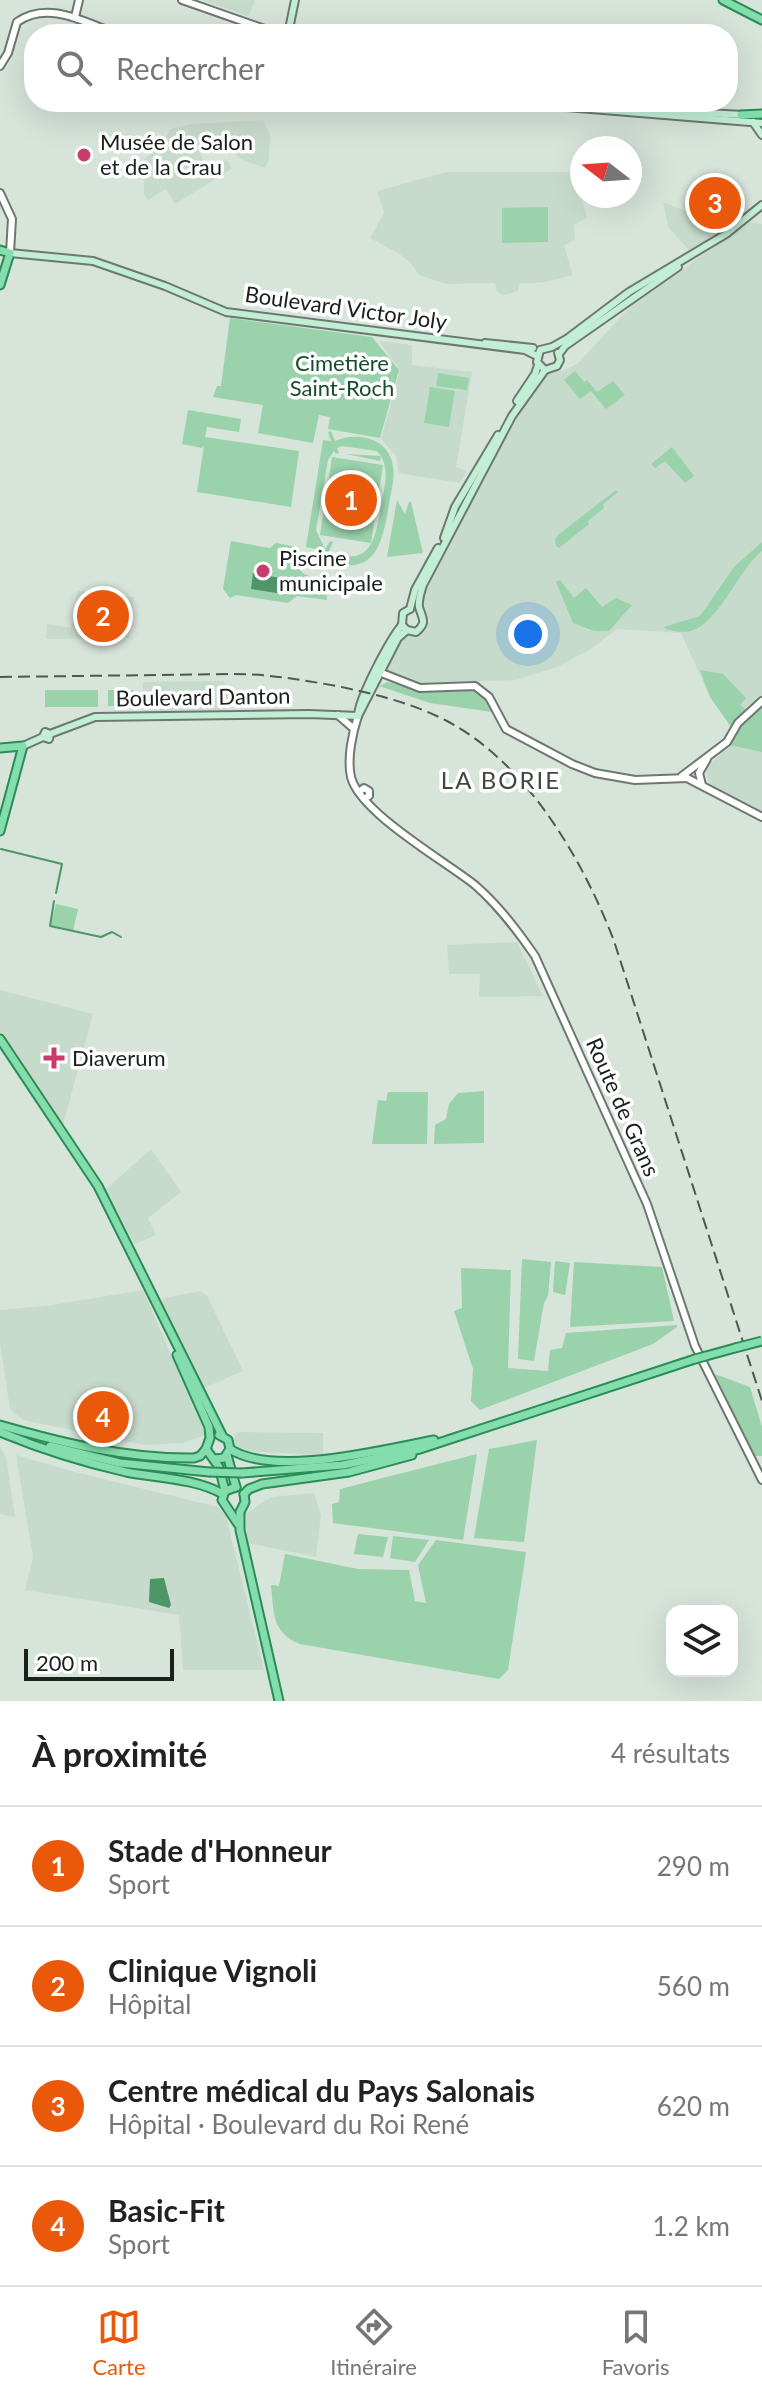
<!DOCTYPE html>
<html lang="fr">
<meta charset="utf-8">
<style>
body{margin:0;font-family:Lato,sans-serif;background:#f2f2f2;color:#222}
.controls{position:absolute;right:24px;bottom:24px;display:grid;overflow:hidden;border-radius:16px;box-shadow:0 8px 32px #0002}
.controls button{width:72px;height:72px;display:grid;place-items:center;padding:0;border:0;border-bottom:2px solid #e0e0e0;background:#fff;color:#222;font:40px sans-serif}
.compass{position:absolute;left:570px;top:136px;width:72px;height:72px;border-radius:50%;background:#fff;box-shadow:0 8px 32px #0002;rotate:287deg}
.scale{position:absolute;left:24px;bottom:20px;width:150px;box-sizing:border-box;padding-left:8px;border:4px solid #1b201d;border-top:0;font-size:22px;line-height:28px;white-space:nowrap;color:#1b201d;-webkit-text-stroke:6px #fff;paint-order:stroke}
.you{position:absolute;left:528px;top:634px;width:28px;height:28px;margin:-20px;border:6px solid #fff;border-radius:50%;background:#1a73e8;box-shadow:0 0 0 12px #1a73e833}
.badge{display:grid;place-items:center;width:52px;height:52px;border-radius:50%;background:#ea580c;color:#fff;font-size:26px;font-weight:700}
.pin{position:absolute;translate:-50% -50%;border:4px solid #fff;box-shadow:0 2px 8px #0006}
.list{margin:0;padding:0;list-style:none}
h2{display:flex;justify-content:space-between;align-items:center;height:104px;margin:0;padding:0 32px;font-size:34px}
h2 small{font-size:26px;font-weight:400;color:#767676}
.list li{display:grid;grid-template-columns:52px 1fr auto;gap:24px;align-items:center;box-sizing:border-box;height:120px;padding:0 32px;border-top:2px solid #e0e0e0}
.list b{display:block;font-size:30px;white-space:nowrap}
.list p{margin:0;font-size:26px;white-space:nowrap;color:#767676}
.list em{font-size:26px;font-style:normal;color:#767676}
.icon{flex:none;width:44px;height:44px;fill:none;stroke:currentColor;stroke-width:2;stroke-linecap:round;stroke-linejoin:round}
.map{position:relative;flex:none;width:762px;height:1701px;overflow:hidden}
.search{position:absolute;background:#fff;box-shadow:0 8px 32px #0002;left:24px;right:24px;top:24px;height:88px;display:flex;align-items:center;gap:20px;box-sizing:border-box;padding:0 28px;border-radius:32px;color:#767676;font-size:30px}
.sheet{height:584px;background:#fff}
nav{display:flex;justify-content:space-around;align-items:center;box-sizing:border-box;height:112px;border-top:2px solid #e0e0e0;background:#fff;font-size:22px;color:#767676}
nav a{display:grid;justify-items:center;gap:4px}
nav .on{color:#ea580c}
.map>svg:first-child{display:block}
</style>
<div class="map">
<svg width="762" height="1701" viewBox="0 0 762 1701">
<rect width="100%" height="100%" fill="#d7e4da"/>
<g fill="#c7dbcc">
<polygon points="202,0 254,0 255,2 248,16"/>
<polygon points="263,120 270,135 269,159 265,168 245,161 230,152 199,150 203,160 211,167 227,160 232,169 175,204 166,189 148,200 144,194 144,170 139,163 164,142 170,129 190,124"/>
<polygon points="447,172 574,172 587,218 574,225 575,239 564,246 573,275 545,282 519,284 518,291 503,295 497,291 495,283 446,284 419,275 410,262 398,253 370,238 384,213 377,191"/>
<polygon points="663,202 720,226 724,232 691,252 668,227"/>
<polygon points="750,222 762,224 762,813 711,787 707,776 708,766 731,742 730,726 710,697 681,633 617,629 591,649 557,667 515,680 423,683 405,680 387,671 400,640 430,622 422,597 427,584 508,427 543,374 562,371 577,364 633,304"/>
<polygon points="379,341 412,345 412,365 472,372 456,467 467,471 460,483 399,473 396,456 381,439 400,370"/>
<polygon points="78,591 134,597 129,638 46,639 47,624 71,628"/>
<polygon points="224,681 225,686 228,686 228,709 143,713 143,682"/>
<polygon points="517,942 543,996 479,997 480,974 449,974 447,945"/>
<polygon points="0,990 93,1014 63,1125 0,1031"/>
<polygon points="151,1149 181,1192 148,1218 156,1235 135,1244 104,1191"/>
<polygon points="143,1290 206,1435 182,1443 144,1445 23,1420 10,1409 0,1343 0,1310 46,1306"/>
<polygon points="200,1291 207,1296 243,1371 202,1389 161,1303 165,1298"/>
<polygon points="237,1432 323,1433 323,1455 238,1451 233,1440"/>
<polygon points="0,1446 6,1457 15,1517 0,1514"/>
<polygon points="16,1455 75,1472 218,1507 226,1516 264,1670 183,1670 179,1615 25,1590 33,1557"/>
<polygon points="314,1493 321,1515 316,1557 248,1543 245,1514 272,1497"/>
</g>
<g fill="#9ad2ab" fill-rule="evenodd">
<polygon points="548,207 548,242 502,243 502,208"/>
<polygon points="230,318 372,337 399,370 380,438 328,429 330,417 319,415 313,443 258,433 263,405 213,397 217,386 221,386"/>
<polygon points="575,371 584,382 587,380 597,392 613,381 625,395 606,409 591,391 580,399 564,380"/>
<polygon points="438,373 469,378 467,390 436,386"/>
<polygon points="430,387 455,391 449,427 424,423"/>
<polygon points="188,410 241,419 239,432 207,427 205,437 299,451 291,507 197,492 204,445 202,448 182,444"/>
<path d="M331,431l4,10c22,-10 55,-3 58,26 2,12 -2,25 -4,37 -6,37 -14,78 -64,54l-2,4 -3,-1 2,-5 -6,-7 -10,-2 17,-107 8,1 -3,-9zM342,446l35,5 4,5 -35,-2 34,7 1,-5c9,16 3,33 0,49 -5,32 -10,65 -52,46l4,-9 -3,-1 -5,8 -9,-19 12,-70 6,-9 2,3 3,-1 -2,-5z"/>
<polygon points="672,447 694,476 685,483 665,461 655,468 651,464"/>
<polygon points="332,457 383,465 371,543 320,535"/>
<polygon points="616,490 618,492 603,504 604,508 588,521 589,524 559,548 556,546 555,539 558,535"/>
<polygon points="397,500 405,514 409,502 411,502 423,553 387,557"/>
<polygon points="231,541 270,548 276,543 292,546 292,552 301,563 299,569 304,574 326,582 327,600 297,596 288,603 236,595 230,598 223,589"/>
<path d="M762,542v9c-25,19 -46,81 -78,81 -6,0 -13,-2 -19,-3l-1,-2 36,-11 34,-49z"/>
<polygon points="560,580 574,598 586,588 602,607 616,598 632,605 609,631 594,631 573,623 556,582"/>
<polygon points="700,670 723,674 746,698 740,705 745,709 732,728 710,697"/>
<path d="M388,682c10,2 21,7 31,9 31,5 59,-17 73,21l-62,-9 -51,-17z"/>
<rect x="45" y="690" width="53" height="17"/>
<rect x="108" y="690" width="25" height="16"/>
<polygon points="762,705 762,752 729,745 744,722"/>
<polygon points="56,904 78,909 73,931 50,925"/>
<polygon points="484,1091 484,1143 434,1144 435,1125 446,1119 449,1104 458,1093"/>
<polygon points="388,1092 428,1092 427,1144 372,1144 378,1100 386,1101"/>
<polygon points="522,1259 551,1262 548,1296 544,1303 534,1361 518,1359"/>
<polygon points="555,1261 570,1263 565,1295 553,1292"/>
<polygon points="574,1262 662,1267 674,1321 570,1327"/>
<polygon points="461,1268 511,1270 508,1368 548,1371 550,1350 562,1348 566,1333 677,1325 677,1327 653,1344 480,1410 471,1401 473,1369 454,1311 462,1308"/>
<polygon points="715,1374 750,1387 762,1427 762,1456 755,1456"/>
<polygon points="537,1440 524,1542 474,1538 489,1449"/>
<polygon points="477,1454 463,1540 333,1523 332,1504 339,1502 340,1489"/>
<polygon points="358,1534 388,1537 383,1557 354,1554"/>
<polygon points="393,1536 429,1540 415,1562 390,1558"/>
<path d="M436,1540l90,12 -18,118 -9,9 -199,-35c-29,-12 -26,-32 -29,-59l8,1 6,-32 73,15 51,1 6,31 11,2 -8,-38z"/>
</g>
<g fill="#4e9667">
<polygon points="253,573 291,580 289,595 251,589"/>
<polygon points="164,1578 171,1605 169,1608 149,1602 150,1579"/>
</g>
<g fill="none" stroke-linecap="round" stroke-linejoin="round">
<g stroke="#4e9667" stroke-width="2">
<polyline points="1,849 62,864 56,893"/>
<polyline points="54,901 50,926 101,937 112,932 121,937"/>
</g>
<g stroke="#6d7970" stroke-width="10">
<g id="tertiary">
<polyline points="182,0 279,34"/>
<polyline points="75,17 79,0"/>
<path d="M0,66l8,-13 9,-31c31,-22 67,0 100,12"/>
<polyline points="0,193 12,219 10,253"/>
<polyline points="379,672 420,688 475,686 489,697 506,729 572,764 595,773 635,780 687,778"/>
<polyline points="338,715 354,729"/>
<path d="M358,716c-6,18 -11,43 -7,61 9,36 94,84 124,108 24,21 42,45 60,71l112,248 48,142 67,134"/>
<polyline points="682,776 727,742 738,723 762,701"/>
<polyline points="687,778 762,817"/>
<polyline points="702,785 699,773 707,759"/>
<polyline points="359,792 364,788 369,791 369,796 364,799"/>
</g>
</g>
<g stroke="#6d7970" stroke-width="10">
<g id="secondary">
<polyline points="288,34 295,0"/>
<polyline points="505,102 762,123"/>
<polyline points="629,104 669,111 744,115"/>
<polyline points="591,105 619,103"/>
<polyline points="753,122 762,135"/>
<polyline points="10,253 93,261 165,286 226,312 525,350 537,356"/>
<polyline points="485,343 533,348"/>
<polyline points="559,354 565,346 678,267"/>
<polyline points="545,370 537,362 540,350 552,347 568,338 629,292 726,234 762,205"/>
<polyline points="545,370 557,366 560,360 558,353"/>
<polyline points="517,401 535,374 538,365"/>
<polyline points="444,538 455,507 498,435"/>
<path d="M410,609l-7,4 -1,12 5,5 9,2c12,-10 6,-14 3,-25 -1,-8 2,-15 4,-22l89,-169 33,-46"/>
<polyline points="410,609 415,590 438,548"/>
<path d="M358,716c0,-17 32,-77 44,-91"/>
<polyline points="358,716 398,638 407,630"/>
<polyline points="43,737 45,732 50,734 95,717 309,714 358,716"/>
<polyline points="23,746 43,737 49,739 50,734"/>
</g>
</g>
<g stroke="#2a8c56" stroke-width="11">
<g id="primary">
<polyline points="723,0 762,20"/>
<polyline points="741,115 762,114"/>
<polyline points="0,250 10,253 0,285"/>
<polyline points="0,748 23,746 0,831"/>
<polyline points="0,1039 98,1186 222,1435"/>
<polyline points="177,1355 209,1427 210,1438 206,1449"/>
<polyline points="706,1356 735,1348"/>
<path d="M0,1425c63,18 128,34 194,33l6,-2 6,-7"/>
<path d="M0,1432c41,17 82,30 126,40 31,6 68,6 97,22"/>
<polyline points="50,1446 120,1463 209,1472"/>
<polyline points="206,1449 219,1467 225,1491"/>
<path d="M230,1449c44,29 154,0 204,-9"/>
<polyline points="227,1455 236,1487"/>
<polyline points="214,1459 224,1458 230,1449 228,1440 219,1435"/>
<polyline points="242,1473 343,1465 420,1449 695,1359"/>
<polyline points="236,1487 225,1491 222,1500 238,1524"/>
<polyline points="244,1494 245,1502 240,1512 240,1530 279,1701"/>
<polyline points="244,1494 249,1489 262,1484 349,1472 412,1455"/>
</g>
</g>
<use href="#tertiary" stroke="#fff" stroke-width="6"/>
<use href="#secondary" stroke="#c2eed6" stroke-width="6"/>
<use href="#primary" stroke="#84ddac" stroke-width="7"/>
<path stroke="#4f5752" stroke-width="2" stroke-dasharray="12 6" stroke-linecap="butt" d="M0,677l234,-3c35,0 68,6 103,12 38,8 75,17 110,35 80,42 136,139 167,220l148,460"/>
<g stroke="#2a8c56" stroke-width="11" stroke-linecap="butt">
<g id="primary-bridge">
<polyline points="735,1348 762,1341"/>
<polyline points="695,1359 706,1356"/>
<polyline points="209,1472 242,1473"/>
</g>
</g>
<use href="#primary-bridge" stroke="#84ddac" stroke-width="7"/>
</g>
<g fill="#c83b6c" stroke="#fff" stroke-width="3">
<circle cx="84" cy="155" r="8"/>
<circle cx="263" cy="571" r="8"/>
<path d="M50 1046h8v8h8v8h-8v8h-8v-8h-8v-8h8z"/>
</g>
<g text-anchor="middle" stroke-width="7" stroke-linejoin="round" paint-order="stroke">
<g font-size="22" fill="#1b201d" stroke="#fff" text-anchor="start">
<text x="100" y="150">Musée de Salon<tspan x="100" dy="25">et de la Crau</tspan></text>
<text x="279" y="566">Piscine<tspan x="279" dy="25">municipale</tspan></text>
<text x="72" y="1066">Diaverum</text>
</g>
<g font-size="22" fill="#1b201d" stroke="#fff">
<text transform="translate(346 308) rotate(8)" y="8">Boulevard Victor Joly</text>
<text transform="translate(203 697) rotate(-1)" y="8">Boulevard Danton</text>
<text transform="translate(623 1107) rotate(66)" y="8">Route de Grans</text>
</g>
<g font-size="22" fill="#174d2d" stroke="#fff">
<text x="342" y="371">Cimetière<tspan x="342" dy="25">Saint-Roch</tspan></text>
</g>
<g font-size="24" letter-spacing="2" fill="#3f4941" stroke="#fff">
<text x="501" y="789">LA BORIE</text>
</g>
</g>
</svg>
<div class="controls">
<button><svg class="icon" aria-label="layers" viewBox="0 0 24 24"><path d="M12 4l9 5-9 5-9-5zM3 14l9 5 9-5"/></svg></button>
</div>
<svg class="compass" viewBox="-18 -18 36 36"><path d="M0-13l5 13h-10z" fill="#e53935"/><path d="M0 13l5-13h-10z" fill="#767676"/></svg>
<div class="scale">200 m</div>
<div class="you"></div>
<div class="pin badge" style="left:351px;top:500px">1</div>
<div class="pin badge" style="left:103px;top:616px">2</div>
<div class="pin badge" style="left:715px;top:203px">3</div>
<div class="pin badge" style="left:103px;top:1417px">4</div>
<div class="search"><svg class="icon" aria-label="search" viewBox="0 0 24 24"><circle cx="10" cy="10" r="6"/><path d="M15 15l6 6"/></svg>Rechercher</div>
</div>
<section class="sheet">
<h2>À proximité<small>4 résultats</small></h2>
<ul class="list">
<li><span class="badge">1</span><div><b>Stade d'Honneur</b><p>Sport</p></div><em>290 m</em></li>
<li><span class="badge">2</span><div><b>Clinique Vignoli</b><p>Hôpital</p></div><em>560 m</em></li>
<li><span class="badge">3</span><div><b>Centre médical du Pays Salonais</b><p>Hôpital · Boulevard du Roi René</p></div><em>620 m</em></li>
<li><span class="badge">4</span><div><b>Basic-Fit</b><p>Sport</p></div><em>1.2 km</em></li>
</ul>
</section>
<nav>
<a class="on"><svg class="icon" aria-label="map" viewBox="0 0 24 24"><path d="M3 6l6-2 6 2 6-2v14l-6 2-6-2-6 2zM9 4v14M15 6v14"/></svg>Carte</a>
<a><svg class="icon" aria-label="directions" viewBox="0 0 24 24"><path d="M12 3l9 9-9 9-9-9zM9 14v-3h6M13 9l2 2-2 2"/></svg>Itinéraire</a>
<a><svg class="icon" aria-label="saved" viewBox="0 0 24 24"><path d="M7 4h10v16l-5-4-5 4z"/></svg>Favoris</a>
</nav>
